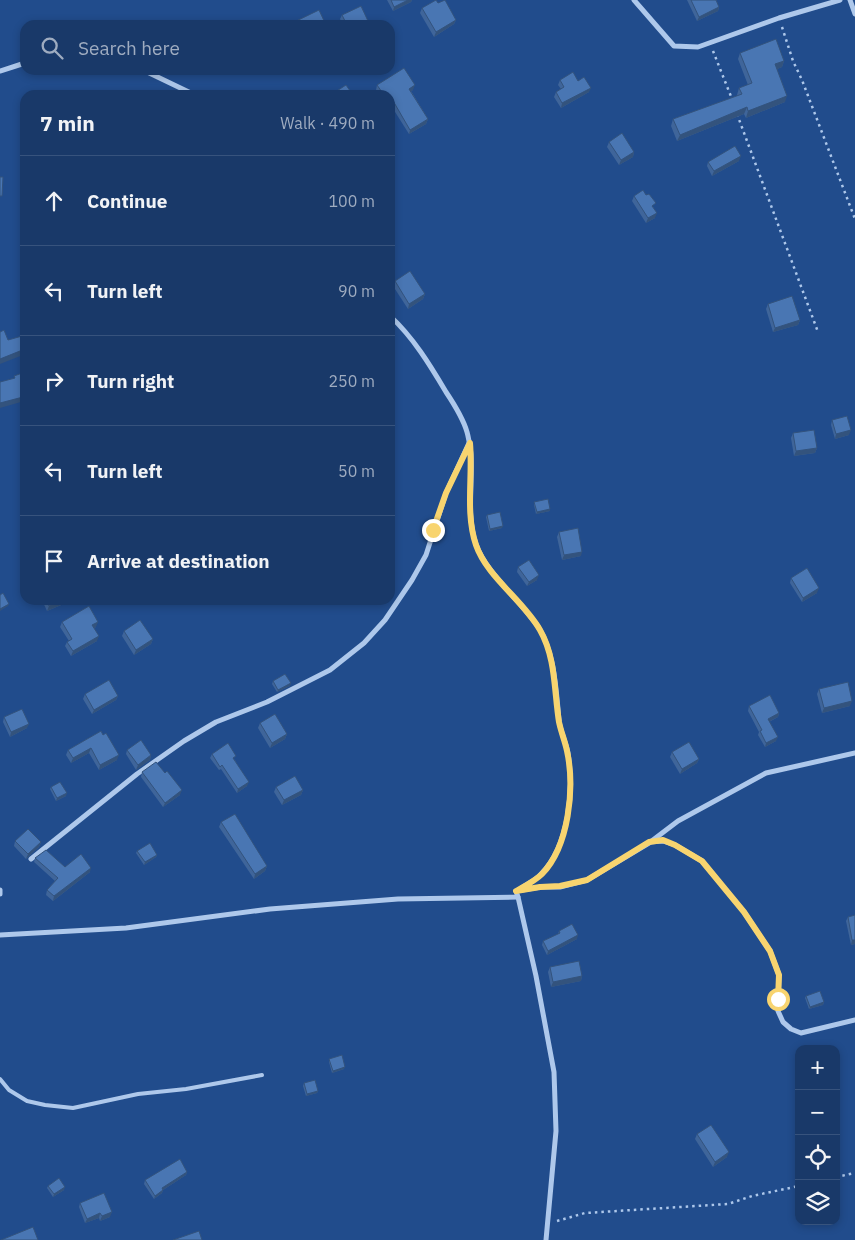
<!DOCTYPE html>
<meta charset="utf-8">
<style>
body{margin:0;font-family:"IBM Plex Sans",sans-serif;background:#22406f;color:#f1f3f6}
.controls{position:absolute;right:15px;bottom:15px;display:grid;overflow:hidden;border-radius:10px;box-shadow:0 2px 8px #0003}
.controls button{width:45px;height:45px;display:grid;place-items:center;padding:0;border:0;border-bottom:1px solid #37537d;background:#193969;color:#f1f3f6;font:25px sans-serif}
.stop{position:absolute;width:15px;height:15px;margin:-11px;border:4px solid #f8d46f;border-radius:50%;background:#fff}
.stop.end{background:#f8d46f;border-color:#fff;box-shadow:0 1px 5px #0008}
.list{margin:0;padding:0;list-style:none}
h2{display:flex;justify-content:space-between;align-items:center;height:65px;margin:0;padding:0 20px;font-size:21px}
h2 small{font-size:16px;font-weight:400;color:#9facc0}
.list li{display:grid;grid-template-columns:32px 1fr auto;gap:15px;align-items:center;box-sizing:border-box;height:90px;padding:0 20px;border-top:1px solid #37537d}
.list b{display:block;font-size:19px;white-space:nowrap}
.list em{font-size:16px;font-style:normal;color:#9facc0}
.icon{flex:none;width:28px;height:28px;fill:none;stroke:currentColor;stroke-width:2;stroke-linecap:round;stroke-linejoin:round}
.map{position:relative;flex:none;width:855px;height:1240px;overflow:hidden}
.search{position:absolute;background:#193969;box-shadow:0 2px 8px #0003;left:20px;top:20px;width:375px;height:55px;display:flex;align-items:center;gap:12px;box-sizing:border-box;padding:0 18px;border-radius:15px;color:#9facc0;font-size:19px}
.panel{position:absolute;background:#193969;box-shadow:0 2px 8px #0003;left:20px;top:90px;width:375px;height:515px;border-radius:15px}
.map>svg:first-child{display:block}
</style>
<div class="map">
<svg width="855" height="1240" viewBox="0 0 855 1240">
<rect width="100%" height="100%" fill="#214c8c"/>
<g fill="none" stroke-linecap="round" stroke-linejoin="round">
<g stroke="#aec8eb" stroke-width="2.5" stroke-dasharray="2.5 4" stroke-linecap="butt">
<polyline points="782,27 793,61 802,80 855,219"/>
<polyline points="713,51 732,99"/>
<polyline points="737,114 818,332"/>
<polyline points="836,1177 855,1173"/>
<polyline points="557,1221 585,1213 728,1204 752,1196 799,1186"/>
</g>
<polyline stroke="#aec8eb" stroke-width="4" points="0,1079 9,1090 27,1101 45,1105 73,1108 138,1094 186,1089 262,1075"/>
<g stroke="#aec8eb" stroke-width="5">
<polyline points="634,0 674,46 698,47 779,18 840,0"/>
<polyline points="850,0 855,14"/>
<polyline points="143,70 195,95"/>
<polyline points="0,71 25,63"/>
<path d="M390,316c23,21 40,49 56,76 8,12 17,26 21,40 2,7 3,15 4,22 2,30 -5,61 5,90 9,28 46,58 63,84 16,26 17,62 20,92 1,11 7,22 9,33 6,37 1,93 -27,121 -5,6 -14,10 -21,15"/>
<polyline points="649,842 663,841 675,845 702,861 744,912 770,951 779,975 778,1011 783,1022 791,1029 801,1033 855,1020"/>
<polyline points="31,859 137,774 184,741 216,722 267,702 330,670 364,643 385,620 412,580 426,555 446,493 469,443"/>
<polyline points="0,890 0,894"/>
<polyline points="518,897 536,976 554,1072 556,1131 546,1240"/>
<polyline points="0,935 126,928 270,909 398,899 518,897 516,891 541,887 560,887 587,880 649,843 678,821 766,773 855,753"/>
</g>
</g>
<g fill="#3f659a">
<polygon points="387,0 412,0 411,2 393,11"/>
<polygon points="687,0 716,0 719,7 718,11 697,21"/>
<polygon points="438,3 456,20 454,24 434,37 420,13 422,8"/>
<polygon points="342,15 368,21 367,25 343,25 340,19"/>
<polygon points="740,53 784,61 782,67 777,69 785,102 746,118 744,114 677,141 671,126 673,119 737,96 737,95 739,88 748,85 738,59"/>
<polygon points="560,80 578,81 589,92 561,108 554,97 556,92 561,89 558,85"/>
<polygon points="377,85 413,90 411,91 428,119 426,124 409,134 390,104 390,95 379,95 376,90"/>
<polygon points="609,142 634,152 633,157 619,165 607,147"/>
<polygon points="739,161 712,176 707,166 708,162"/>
<polygon points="634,196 654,208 655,218 646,223 632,201"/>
<polygon points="395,281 425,294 423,299 408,309 393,286"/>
<polygon points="768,304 800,320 798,325 773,332 766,309"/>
<polygon points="832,420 849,435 835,439 831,425"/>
<polygon points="793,433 817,448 815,453 794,456 791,438"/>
<polygon points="534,502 550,511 536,514 534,505"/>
<polygon points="487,515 502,528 489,531 486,517"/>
<polygon points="23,529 25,529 25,543 21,534"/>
<polygon points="559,532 581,556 562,560 557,537"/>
<polygon points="518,567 537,580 527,586 517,572"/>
<polygon points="791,578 817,593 802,602 790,583"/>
<polygon points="42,600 73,600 47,611"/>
<polygon points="62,622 96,627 94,628 97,641 71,656 65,646 67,642 69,641 60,627"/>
<polygon points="124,631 153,639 151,644 134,655 122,636"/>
<polygon points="273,681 290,686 277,692 272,684"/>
<polygon points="819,689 850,706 822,713 817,694"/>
<polygon points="85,694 118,696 116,700 92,714 83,699"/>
<polygon points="749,706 779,713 778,717 769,722 776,741 765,747 758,735 759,732 748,711"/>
<polygon points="4,717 27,728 10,737 3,722"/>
<polygon points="260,723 287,734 285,739 270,748 258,728"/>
<polygon points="101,731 117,760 99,770 89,753 71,763 66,755 68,750"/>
<polygon points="127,750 151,755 150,760 136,770 126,754"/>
<polygon points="672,752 699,759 697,763 680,774 670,757"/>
<polygon points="212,754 235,760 247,786 237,793 221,769 219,770 210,758"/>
<polygon points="142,772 180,795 163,807 141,777"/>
<polygon points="51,787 66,796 56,801 50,789"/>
<polygon points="276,787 303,790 301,795 282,805 274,792"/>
<polygon points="221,822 267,866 265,871 254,879 219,827"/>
<polygon points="15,841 41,842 39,847 26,859 14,846"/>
<polygon points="137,851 157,855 156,857 144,865 136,853"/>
<polygon points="35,858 65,867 90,872 53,901 46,895 47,890 55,881 34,862"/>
<polygon points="855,915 855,944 851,945 846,921 848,917"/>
<polygon points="559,931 577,939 547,955 542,945 543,941 558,934"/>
<polygon points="550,967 582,976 581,981 551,987 548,972"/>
<polygon points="806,996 824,1002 823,1005 809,1009 805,998"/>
<polygon points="329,1059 344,1069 332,1073 329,1062"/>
<polygon points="304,1083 318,1091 317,1093 306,1096 303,1086"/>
<polygon points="697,1134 727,1157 713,1167 695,1139"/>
<polygon points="187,1172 186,1175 163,1190 162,1193 154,1199 144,1184 145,1180"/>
<polygon points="48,1186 64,1190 53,1197 47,1188"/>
<polygon points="80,1203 110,1217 100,1221 99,1218 85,1223 79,1207"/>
</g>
<g fill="#33537d">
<polygon points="408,0 412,0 411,2 393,11 394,7"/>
<polygon points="719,7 718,11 697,21 699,17"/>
<polygon points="456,20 454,24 434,37 436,32"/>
<polygon points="368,21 367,25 360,25"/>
<polygon points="784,61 782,67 773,71 775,64"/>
<polygon points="415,85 413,90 408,93 409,89"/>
<polygon points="591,88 589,92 561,108 562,103"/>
<polygon points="787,96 785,102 746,118 748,111"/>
<polygon points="747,107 744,114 677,141 680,135"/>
<polygon points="428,119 426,124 409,134 410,130"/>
<polygon points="634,152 633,157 619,165 621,160"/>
<polygon points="741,156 739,161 712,176 714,171"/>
<polygon points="657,213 655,218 646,223 648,218"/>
<polygon points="425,294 423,299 408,309 409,304"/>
<polygon points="800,320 798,325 773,332 775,328"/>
<polygon points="25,349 23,355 0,364 0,359"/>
<polygon points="23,397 21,402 0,408 0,403"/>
<polygon points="25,399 25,404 22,404 24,400"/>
<polygon points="851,430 849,435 835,439 836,434"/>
<polygon points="817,448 815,453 794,456 796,451"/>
<polygon points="550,509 550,511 536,514 537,512"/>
<polygon points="503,526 502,528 489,531 490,529"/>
<polygon points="582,552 581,556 562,560 564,555"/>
<polygon points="539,575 537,580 527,586 529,582"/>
<polygon points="819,588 817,593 802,602 803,598"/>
<polygon points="64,600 73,600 47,611 49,606"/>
<polygon points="9,604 8,606 0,611 0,609"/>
<polygon points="98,622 96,627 91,630 92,625"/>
<polygon points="99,636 97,641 71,656 73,651"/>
<polygon points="153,639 151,644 134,655 136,650"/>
<polygon points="291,683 290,686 277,692 278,690"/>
<polygon points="118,696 116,700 92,714 94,710"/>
<polygon points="852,701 850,706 822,713 824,708"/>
<polygon points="779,713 778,717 766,723 768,719"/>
<polygon points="29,724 27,728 10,737 11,732"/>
<polygon points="287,734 285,739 270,748 272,743"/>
<polygon points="778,737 776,741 765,747 766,743"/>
<polygon points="91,748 89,753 71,763 73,758"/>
<polygon points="119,755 117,760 99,770 100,765"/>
<polygon points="151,755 150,760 136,770 138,765"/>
<polygon points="699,759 697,763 680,774 682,769"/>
<polygon points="249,782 247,786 237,793 238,789"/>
<polygon points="182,790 180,795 163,807 165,803"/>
<polygon points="303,790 301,795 282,805 284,800"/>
<polygon points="67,793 66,796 56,801 57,798"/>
<polygon points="41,842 39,847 26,859 28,854"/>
<polygon points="157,855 156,857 144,865 145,862"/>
<polygon points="267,866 265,871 254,879 255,874"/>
<polygon points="91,868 90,872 53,901 54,896"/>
<polygon points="578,935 577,939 547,955 548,951"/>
<polygon points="852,940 855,940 855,944 851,945"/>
<polygon points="582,976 581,981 551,987 553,982"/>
<polygon points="824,1002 823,1005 809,1009 810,1007"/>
<polygon points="345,1067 344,1069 332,1073 333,1071"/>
<polygon points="318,1091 317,1093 306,1096 307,1094"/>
<polygon points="729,1152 727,1157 713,1167 715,1162"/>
<polygon points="187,1172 186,1175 163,1190 162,1193 154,1199 155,1196 162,1188"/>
<polygon points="65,1187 64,1190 53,1197 54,1194"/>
<polygon points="112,1212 110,1217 100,1221 102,1216"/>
<polygon points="100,1213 99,1218 85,1223 87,1219"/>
</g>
<g fill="#4976b3" stroke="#33537d">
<polygon points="391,0 408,0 394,7"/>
<polygon points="436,0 438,3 445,0 456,20 436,32 422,8"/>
<polygon points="691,0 716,0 719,7 699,17"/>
<polygon points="361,6 368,21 360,25 347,25 342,15"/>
<polygon points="319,10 326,25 288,25"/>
<polygon points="776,39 784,61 775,64 787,96 748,111 747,107 680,135 673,119 742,94 739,88 752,83 740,53"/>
<polygon points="404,68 415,85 409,89 428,119 410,130 392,99 390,101 390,95 384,95 377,85"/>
<polygon points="573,72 578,81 584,77 591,88 562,103 556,92 564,87 560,80"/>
<polygon points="346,85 353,95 333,95 332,94"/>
<polygon points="66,93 67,95 47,95"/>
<polygon points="622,133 634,152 621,160 609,142"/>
<polygon points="735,146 741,156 714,171 708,162"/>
<polygon points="0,177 3,177 2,196 0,196"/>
<polygon points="643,190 646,195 649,194 656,203 652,206 657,213 648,218 634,196"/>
<polygon points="410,271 425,294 409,304 395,281"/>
<polygon points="792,296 800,320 775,328 768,304"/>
<polygon points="4,330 8,340 22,336 25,349 0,359 0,332"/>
<polygon points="25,372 25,399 24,400 23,397 0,403 0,382 15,378 14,376"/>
<polygon points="847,416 851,430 836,434 832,420"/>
<polygon points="814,430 817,448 796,451 793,433"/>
<polygon points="548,499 550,509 537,512 534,502"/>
<polygon points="500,512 503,526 490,529 487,515"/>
<polygon points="578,528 582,552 564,555 559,532"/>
<polygon points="529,560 539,575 529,582 518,567"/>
<polygon points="807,568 819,588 803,598 791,578"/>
<polygon points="3,593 9,604 0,609 0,595"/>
<polygon points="46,600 64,600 49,606"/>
<polygon points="89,606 98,622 92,625 99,636 73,651 67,642 72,639 62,622"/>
<polygon points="140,620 153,639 136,650 124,631"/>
<polygon points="285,674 291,683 278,690 273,681"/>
<polygon points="109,680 118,696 94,710 85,694"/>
<polygon points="848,682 852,701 824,708 819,689"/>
<polygon points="770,695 779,713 768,719 778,737 766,743 760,731 762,730 749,706"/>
<polygon points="22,709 29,724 11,732 4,717"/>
<polygon points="275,714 287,734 272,743 260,723"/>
<polygon points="101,731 103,735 106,733 119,755 100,765 91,748 73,758 68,750"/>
<polygon points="141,740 151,755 138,765 127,750"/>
<polygon points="689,742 699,759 682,769 672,752"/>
<polygon points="228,743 236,756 233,758 249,782 238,789 222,765 220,767 212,754"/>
<polygon points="156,762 165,773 167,771 182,790 165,803 142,772"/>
<polygon points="295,776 303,790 284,800 276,787"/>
<polygon points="60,782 67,793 57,798 51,787"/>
<polygon points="235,814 267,866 255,874 221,822"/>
<polygon points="28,829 41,842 28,854 15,841"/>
<polygon points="150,843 157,855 145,862 137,851"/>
<polygon points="46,850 65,867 81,854 91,868 54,896 47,890 58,878 35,858"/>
<polygon points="855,915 855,940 852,940 848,917"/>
<polygon points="572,924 578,935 548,951 543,941 560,933 559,931"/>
<polygon points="579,961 582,976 553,982 550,967"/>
<polygon points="820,991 824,1002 810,1007 806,996"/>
<polygon points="342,1055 345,1067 333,1071 329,1059"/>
<polygon points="315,1080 318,1091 307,1094 304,1083"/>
<polygon points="711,1125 729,1152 715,1162 697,1134"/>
<polygon points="180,1159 187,1172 162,1188 163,1190 155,1196 145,1180"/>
<polygon points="59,1178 65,1187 54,1194 48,1186"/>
<polygon points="104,1193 112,1212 102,1216 100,1213 87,1219 80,1203"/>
<polygon points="33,1227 38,1240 1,1240"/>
<polygon points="199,1231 202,1240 173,1240"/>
</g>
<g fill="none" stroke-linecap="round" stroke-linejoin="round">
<path stroke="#f8d46f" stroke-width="6" d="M433,530l13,-37 24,-50c3,33 -5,70 6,102 11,32 47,55 64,85 16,28 14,61 19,92 2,10 6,19 8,29 8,37 2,95 -25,123 -7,7 -17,12 -26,17l24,-4 20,-1 27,-6 62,-38 14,-2 12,5 27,16 42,51 26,39 9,24 -1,24"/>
</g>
</svg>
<div class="controls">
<button>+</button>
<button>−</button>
<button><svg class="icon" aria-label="locate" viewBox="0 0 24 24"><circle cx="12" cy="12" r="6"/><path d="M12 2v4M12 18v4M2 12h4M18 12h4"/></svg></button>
<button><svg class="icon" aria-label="layers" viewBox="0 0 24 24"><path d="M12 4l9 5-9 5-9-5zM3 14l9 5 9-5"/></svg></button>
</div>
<div class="stop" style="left:778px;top:999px"></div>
<div class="stop end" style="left:433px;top:530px"></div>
<div class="search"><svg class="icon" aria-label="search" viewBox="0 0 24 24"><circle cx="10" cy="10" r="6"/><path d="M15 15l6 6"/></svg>Search here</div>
<section class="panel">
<h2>7 min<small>Walk · 490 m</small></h2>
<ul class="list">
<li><svg class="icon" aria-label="ahead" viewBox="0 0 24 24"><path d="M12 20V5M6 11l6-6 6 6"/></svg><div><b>Continue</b></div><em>100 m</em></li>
<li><svg class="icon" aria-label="left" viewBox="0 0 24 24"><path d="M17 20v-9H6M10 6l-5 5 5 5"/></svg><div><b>Turn left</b></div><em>90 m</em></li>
<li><svg class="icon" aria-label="right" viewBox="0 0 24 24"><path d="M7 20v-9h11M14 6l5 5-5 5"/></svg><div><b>Turn right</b></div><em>250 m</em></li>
<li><svg class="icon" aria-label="left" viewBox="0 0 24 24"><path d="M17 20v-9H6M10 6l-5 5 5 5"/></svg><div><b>Turn left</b></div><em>50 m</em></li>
<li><svg class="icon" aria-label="arrive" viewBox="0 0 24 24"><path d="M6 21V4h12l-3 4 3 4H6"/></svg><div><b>Arrive at destination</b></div></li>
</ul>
</section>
</div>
